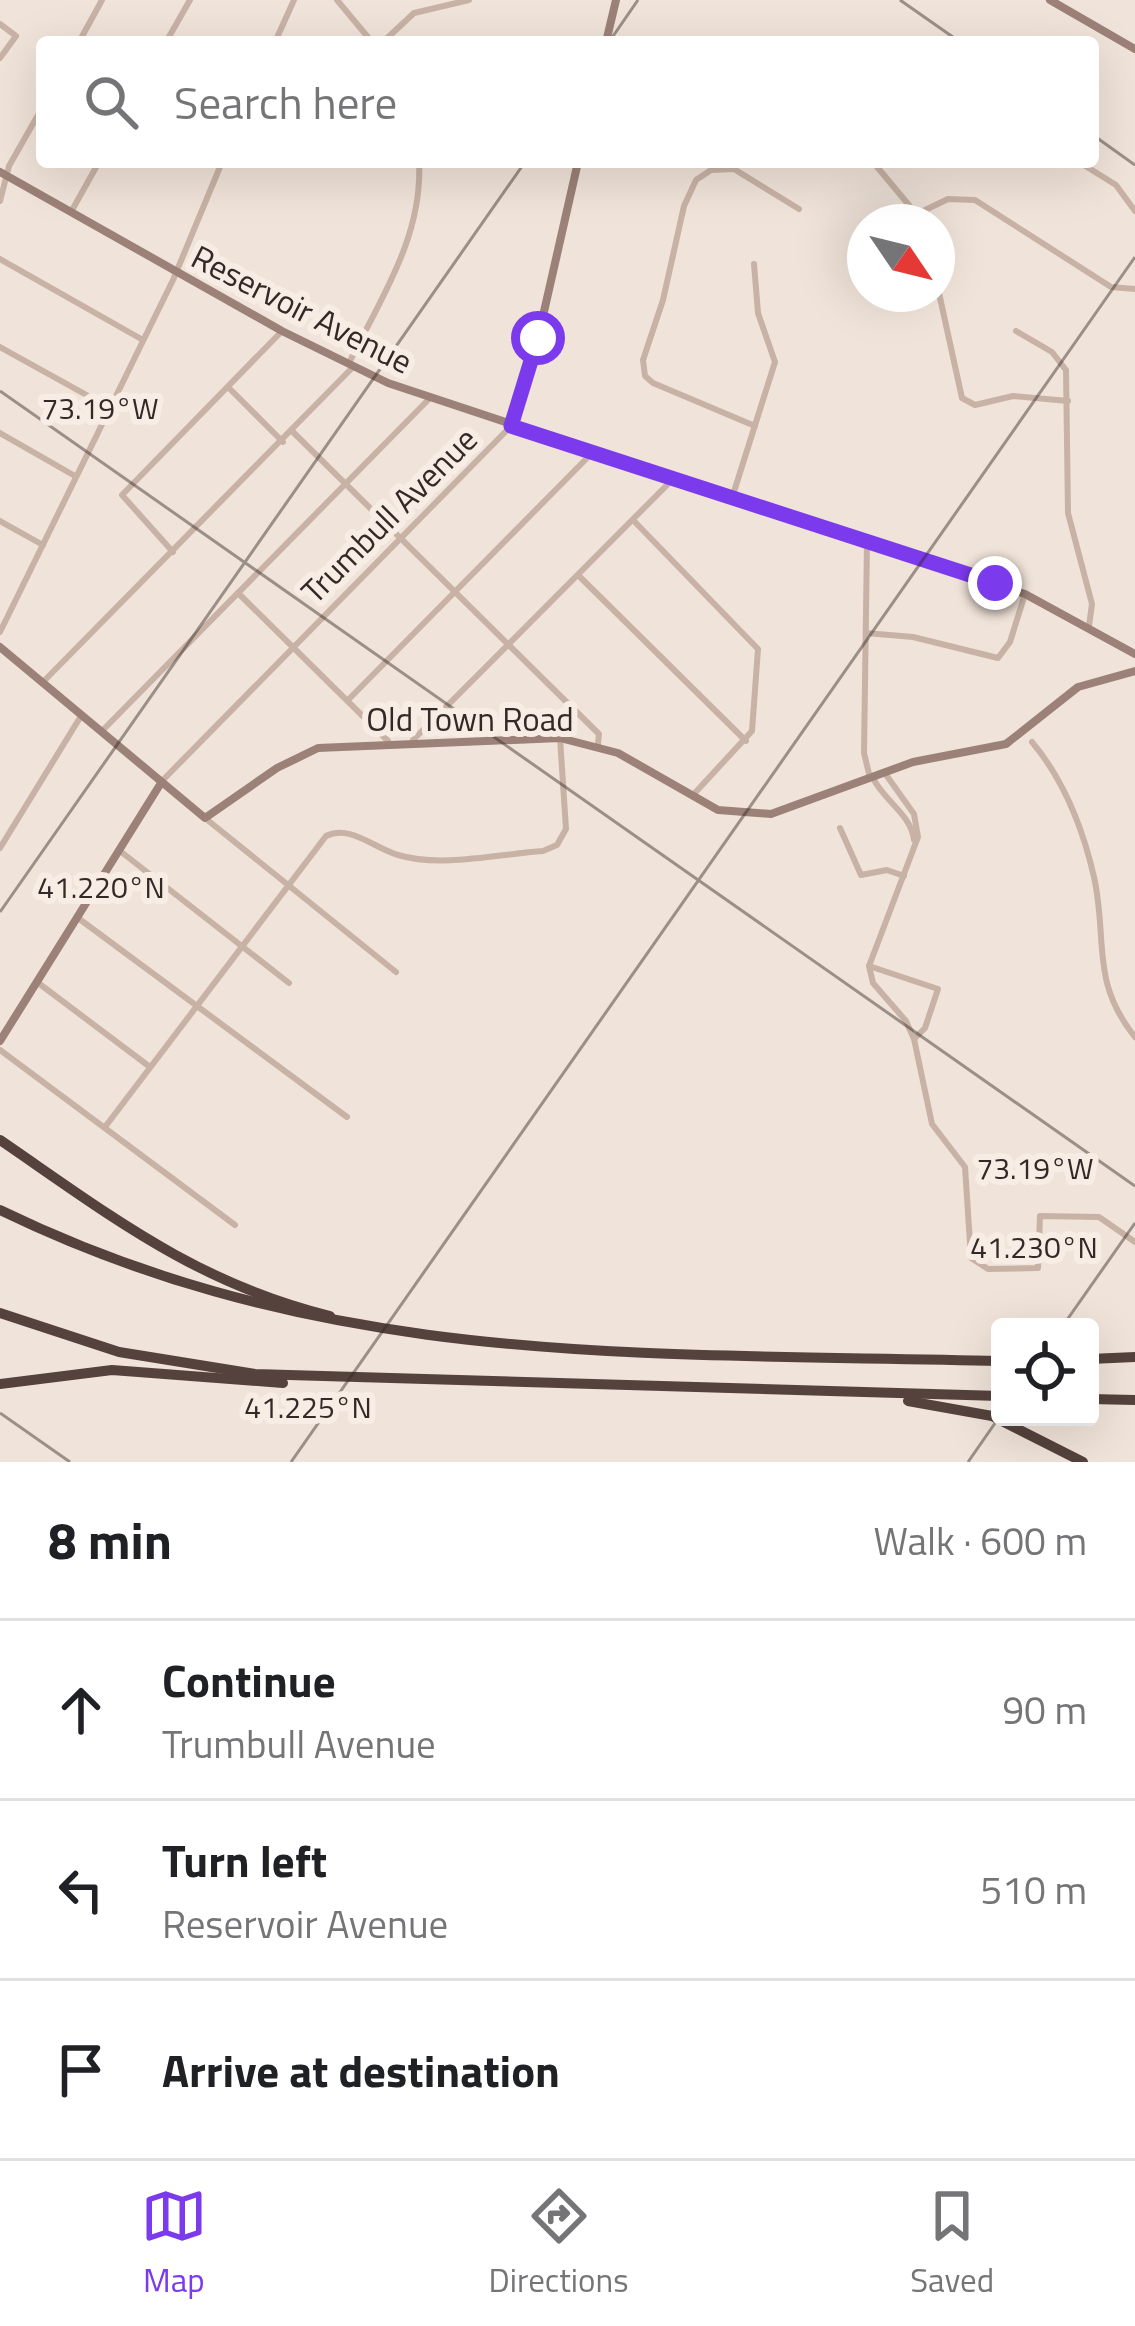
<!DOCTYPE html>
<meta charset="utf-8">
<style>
body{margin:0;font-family:"Titillium Web",sans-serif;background:#f6f6f6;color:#202124}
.controls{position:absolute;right:36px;bottom:36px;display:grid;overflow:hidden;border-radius:12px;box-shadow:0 12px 48px #0002}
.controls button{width:108px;height:108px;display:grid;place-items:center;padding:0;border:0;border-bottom:3px solid #e0e0e0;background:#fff;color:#202124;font:60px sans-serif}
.compass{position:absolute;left:847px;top:204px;width:108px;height:108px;border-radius:50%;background:#fff;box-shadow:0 12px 48px #0002;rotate:125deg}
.stop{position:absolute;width:36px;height:36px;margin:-27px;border:9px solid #7c3aed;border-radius:50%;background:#fff}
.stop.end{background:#7c3aed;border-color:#fff;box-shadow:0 3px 12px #0008}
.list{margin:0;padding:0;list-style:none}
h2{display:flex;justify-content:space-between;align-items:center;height:156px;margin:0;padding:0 48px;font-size:51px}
h2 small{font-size:39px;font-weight:400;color:#757577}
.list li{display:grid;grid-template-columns:78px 1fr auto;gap:36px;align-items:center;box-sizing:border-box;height:180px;padding:0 48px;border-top:3px solid #e0e0e0}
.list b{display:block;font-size:45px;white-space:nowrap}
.list p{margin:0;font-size:39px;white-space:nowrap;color:#757577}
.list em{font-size:39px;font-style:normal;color:#757577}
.icon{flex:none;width:66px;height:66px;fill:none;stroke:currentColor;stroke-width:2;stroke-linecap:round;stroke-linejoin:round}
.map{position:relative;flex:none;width:1135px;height:1462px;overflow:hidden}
.search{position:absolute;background:#fff;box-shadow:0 12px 48px #0002;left:36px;right:36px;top:36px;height:132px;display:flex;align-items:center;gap:30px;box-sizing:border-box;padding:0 42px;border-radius:12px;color:#757577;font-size:45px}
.sheet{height:696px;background:#fff}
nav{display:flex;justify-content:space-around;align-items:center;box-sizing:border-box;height:168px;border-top:3px solid #e0e0e0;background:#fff;font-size:33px;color:#757577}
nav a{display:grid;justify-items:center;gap:6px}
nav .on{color:#7c3aed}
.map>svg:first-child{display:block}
</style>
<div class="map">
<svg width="1135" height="1462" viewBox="0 0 1135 1462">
<rect width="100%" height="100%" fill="#f0e3d9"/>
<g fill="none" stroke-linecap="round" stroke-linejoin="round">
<g stroke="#c8b2a5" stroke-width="6">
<polyline points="337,0 372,42"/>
<polyline points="0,24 16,36 0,58"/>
<polyline points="79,42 102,0"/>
<polyline points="166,42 190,0"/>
<polyline points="275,42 294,0"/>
<polyline points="383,42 414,13 469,0"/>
<polyline points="873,162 923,222"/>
<polyline points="1079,162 1116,185 1135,211"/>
<polyline points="0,201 9,166 42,108"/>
<polyline points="71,212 99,162"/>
<polyline points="919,213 948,199 975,200 1111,287 1135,289"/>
<polyline points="0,259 143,340"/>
<polyline points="937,284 962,398 975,405 1013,396 1068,401"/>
<polyline points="1016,331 1052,352 1066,370 1068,513 1092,604 1089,626"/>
<polyline points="0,347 110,408"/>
<path d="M349,363c32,-65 74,-127 70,-201"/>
<polyline points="228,387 283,442"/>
<polyline points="755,426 653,383 645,376 643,360 663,300 684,206 696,180 711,170 734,169 799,209"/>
<polyline points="293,432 599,734 598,744"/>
<polyline points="0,433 75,476"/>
<polyline points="732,498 775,362 758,313 754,264"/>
<polyline points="633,520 758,649 752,731 693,795"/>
<polyline points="0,521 43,545"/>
<polyline points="867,542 864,753 870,778"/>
<polyline points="173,552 122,495 282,331"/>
<polyline points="578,575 746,741"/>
<polyline points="238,593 388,741"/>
<polyline points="0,632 173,280 222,162"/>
<polyline points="866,633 913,637 998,658 1010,642 1025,594"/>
<polyline points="42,683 352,368"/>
<polyline points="348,700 592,453"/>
<polyline points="101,732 429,399"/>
<polyline points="413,740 673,479"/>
<path d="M1032,742c31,37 51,87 62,135 14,64 -4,104 41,160"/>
<polyline points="884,772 914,814 918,837 869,966 873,983 906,1021 914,1039 932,1124 965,1167 971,1258 988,1269 1038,1268 1040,1216 1099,1217 1135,1242"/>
<path d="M873,778c11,23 38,36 41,62"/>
<polyline points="161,782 511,426"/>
<polyline points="205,818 396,972"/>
<polyline points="840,828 861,875 887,870 904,876"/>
<polyline points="0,848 81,716"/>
<polyline points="120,851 289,983"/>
<polyline points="78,918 347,1117"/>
<polyline points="869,966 938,989 925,1028 915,1038"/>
<polyline points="37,982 150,1067"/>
<polyline points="0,1050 235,1225"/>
<path d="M105,1127l221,-291c23,-12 48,12 72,19 43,13 101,-1 145,-4l14,-6 9,-16 -6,-91"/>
</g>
<g stroke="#9b8177" stroke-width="8">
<polyline points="1050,0 1135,49"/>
<polyline points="606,42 616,0"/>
<polyline points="0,172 282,331 388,383 1025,594 1135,654"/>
<polyline points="511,426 538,338 578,162"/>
<polyline points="0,647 205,818 277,768 318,748 560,738 618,753 718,810 771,814 913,762 1006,744 1078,687 1135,671"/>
<polyline points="0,1041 161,783"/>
</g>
<g stroke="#55423d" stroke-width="10">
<path d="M0,1140c111,76 196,143 330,176"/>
<path d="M0,1210c330,160 645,142 1000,151"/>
<polyline points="0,1313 119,1352 255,1374 1000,1396"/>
<polyline points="1090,1359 1135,1357"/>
<polyline points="0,1384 112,1370 283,1383"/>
<polyline points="1090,1399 1135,1400"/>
<polyline points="908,1401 992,1416 1083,1462"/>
</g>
</g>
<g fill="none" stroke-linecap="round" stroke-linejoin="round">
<polyline stroke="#7c3aed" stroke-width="15" points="538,338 511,426 995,583"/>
</g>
<path fill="none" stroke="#342926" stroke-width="3" stroke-opacity="0.45" d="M900,0l60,42M609,42l29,-42M1093,135l42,30M0,391l1135,795M0,912l525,-750M1062,1327l73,-104M0,1413l70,49M291,1462l844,-1205M968,1462l32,-46"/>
<g text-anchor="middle" stroke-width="12" stroke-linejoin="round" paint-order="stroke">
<g font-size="33" fill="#342926" stroke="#f8ede5">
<text transform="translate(302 309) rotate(27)" y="12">Reservoir Avenue</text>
<text transform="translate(389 515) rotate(-45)" y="12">Trumbull Avenue</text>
<text x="470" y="731">Old Town Road</text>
</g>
</g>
<g font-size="30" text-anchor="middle" fill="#342926" stroke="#f8ede5" stroke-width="12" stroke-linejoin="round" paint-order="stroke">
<text x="100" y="419">73.19°W</text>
<text x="101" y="898">41.220°N</text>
<text x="1035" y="1179">73.19°W</text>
<text x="1034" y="1258">41.230°N</text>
<text x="308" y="1418">41.225°N</text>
</g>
</svg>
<div class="controls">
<button><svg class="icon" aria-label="locate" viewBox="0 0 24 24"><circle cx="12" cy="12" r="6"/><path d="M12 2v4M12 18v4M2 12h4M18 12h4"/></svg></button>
</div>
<svg class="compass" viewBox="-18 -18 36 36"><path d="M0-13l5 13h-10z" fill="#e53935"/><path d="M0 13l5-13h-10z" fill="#757577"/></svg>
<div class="stop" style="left:538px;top:338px"></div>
<div class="stop end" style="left:995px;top:583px"></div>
<div class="search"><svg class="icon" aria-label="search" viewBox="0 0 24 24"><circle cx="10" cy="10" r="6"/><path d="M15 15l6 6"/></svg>Search here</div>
</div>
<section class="sheet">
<h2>8 min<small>Walk · 600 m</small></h2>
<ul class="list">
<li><svg class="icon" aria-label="ahead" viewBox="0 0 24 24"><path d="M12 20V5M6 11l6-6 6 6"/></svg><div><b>Continue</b><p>Trumbull Avenue</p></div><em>90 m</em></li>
<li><svg class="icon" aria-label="left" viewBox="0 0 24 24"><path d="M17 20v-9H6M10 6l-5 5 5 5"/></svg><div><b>Turn left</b><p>Reservoir Avenue</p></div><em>510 m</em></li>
<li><svg class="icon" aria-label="arrive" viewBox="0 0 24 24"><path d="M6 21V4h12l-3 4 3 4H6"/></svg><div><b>Arrive at destination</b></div></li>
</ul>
</section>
<nav>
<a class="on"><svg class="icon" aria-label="map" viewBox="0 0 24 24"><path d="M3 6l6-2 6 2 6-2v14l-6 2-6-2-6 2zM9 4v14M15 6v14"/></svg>Map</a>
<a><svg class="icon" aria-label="directions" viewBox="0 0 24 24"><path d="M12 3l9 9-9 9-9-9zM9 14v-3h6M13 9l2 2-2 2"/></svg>Directions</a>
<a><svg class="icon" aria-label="saved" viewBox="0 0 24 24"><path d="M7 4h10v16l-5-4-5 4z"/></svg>Saved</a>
</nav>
